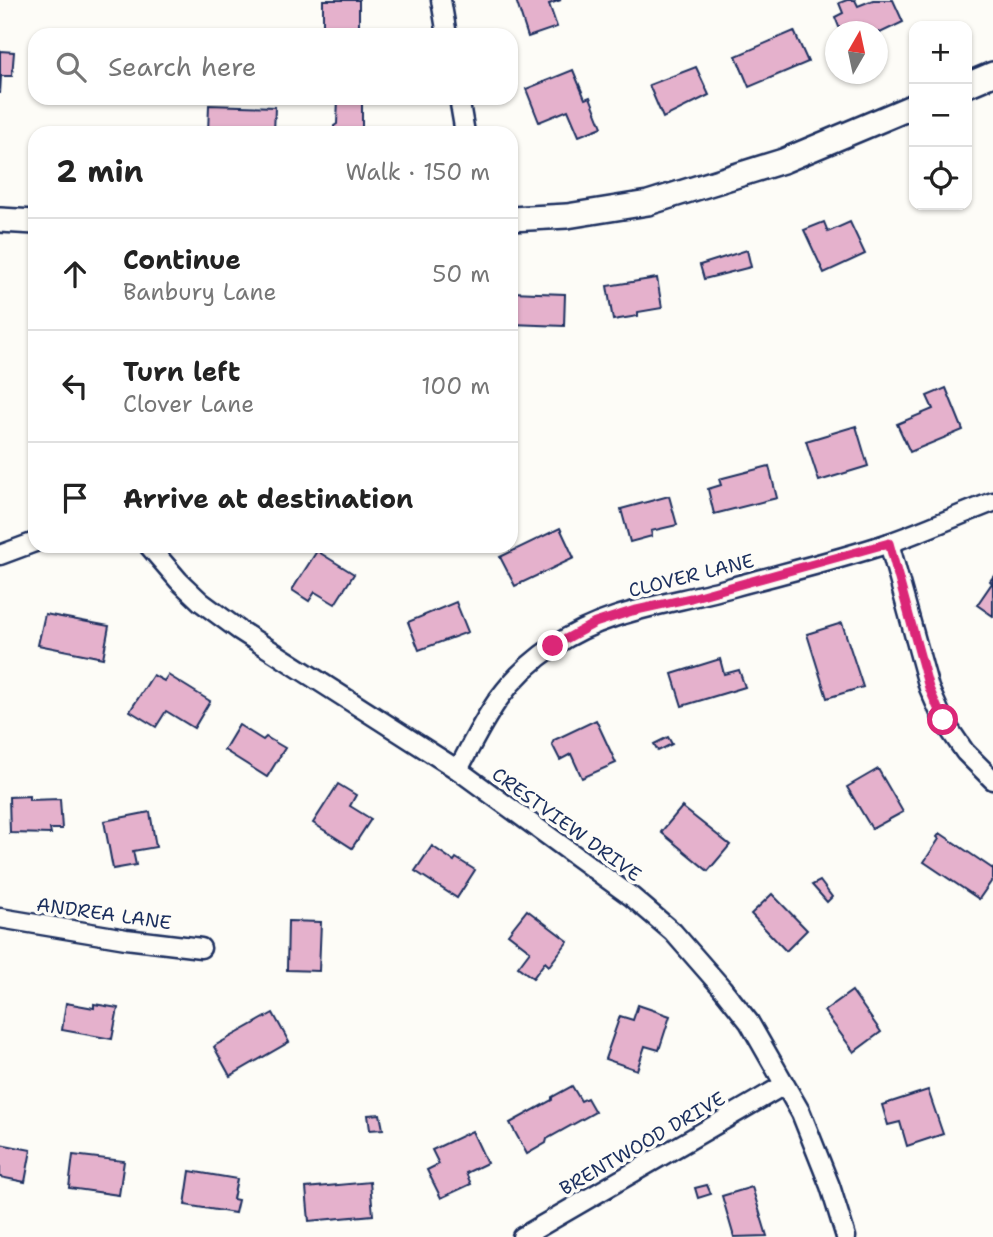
<!DOCTYPE html>
<meta charset="utf-8">
<style>
body{margin:0;font-family:"Shantell Sans",sans-serif;background:#f6f6f6;color:#222}
.controls{position:absolute;right:21px;top:21px;display:grid;overflow:hidden;border-radius:14px;box-shadow:0 2px 5px #0004}
.controls button{width:63px;height:63px;display:grid;place-items:center;padding:0;border:0;border-bottom:2px solid #e0e0e0;background:#fff;color:#222;font:35px sans-serif}
.compass{position:absolute;left:825px;top:21px;width:63px;height:63px;border-radius:50%;background:#fff;box-shadow:0 2px 5px #0004;rotate:9deg}
.stop{position:absolute;width:21px;height:21px;margin:-16px;border:5px solid #db2777;border-radius:50%;background:#fff}
.stop.end{background:#db2777;border-color:#fff;box-shadow:0 2px 7px #0008}
.list{margin:0;padding:0;list-style:none}
h2{display:flex;justify-content:space-between;align-items:center;height:91px;margin:0;padding:0 28px;font-size:30px}
h2 small{font-size:23px;font-weight:400;color:#767676}
.list li{display:grid;grid-template-columns:46px 1fr auto;gap:21px;align-items:center;box-sizing:border-box;height:112px;padding:0 28px;border-top:2px solid #e0e0e0}
.list b{display:block;font-size:26px;white-space:nowrap}
.list p{margin:0;font-size:23px;white-space:nowrap;color:#767676}
.list em{font-size:23px;font-style:normal;color:#767676}
.icon{flex:none;width:38px;height:38px;fill:none;stroke:currentColor;stroke-width:2;stroke-linecap:round;stroke-linejoin:round}
.map{position:relative;flex:none;width:993px;height:1237px;overflow:hidden}
.search{position:absolute;background:#fff;box-shadow:0 2px 5px #0004;left:28px;top:28px;width:490px;height:77px;display:flex;align-items:center;gap:18px;box-sizing:border-box;padding:0 24px;border-radius:21px;color:#767676;font-size:26px}
.panel{position:absolute;background:#fff;box-shadow:0 2px 5px #0004;left:28px;top:126px;width:490px;height:427px;border-radius:21px}
.map>svg:first-child{display:block}
</style>
<div class="map">
<svg width="993" height="1237" viewBox="0 0 993 1237">
<rect width="100%" height="100%" fill="#fdfcf7"/>
<filter id="ink" filterUnits="userSpaceOnUse"><feTurbulence type="fractalNoise" baseFrequency=".0143" numOctaves="2"/><feDisplacementMap in="SourceGraphic" scale="14" xChannelSelector="R" yChannelSelector="G"/><feConvolveMatrix kernelMatrix="1 2 1 2 8 2 1 2 1" color-interpolation-filters="sRGB"/></filter>
<g filter="url(#ink)">
<g fill="#e5b1cc" stroke="#1b2f5e" stroke-width="2">
<polygon points="323,0 359,0 359,33 323,32"/>
<polygon points="516,0 561,0 549,4 557,27 528,37"/>
<polygon points="847,0 855,0 858,6 873,0 893,0 903,22 878,34 878,32 841,32 835,17 843,13 839,3"/>
<polygon points="794,31 808,62 749,87 736,56"/>
<polygon points="0,51 14,52 12,76 1,76 0,94"/>
<polygon points="696,67 709,95 663,118 649,85"/>
<polygon points="573,70 585,99 590,97 602,127 579,136 568,110 539,122 526,89"/>
<polygon points="338,98 398,98 362,98 362,133 334,133 334,126 337,124"/>
<polygon points="209,105 275,107 274,133 208,133"/>
<polygon points="824,222 828,232 850,222 865,254 824,273 804,230"/>
<polygon points="747,250 751,267 704,279 700,265"/>
<polygon points="657,278 662,308 638,312 638,316 613,320 607,286"/>
<polygon points="511,292 565,294 564,326 511,324"/>
<polygon points="946,388 963,430 910,452 897,424 933,409 927,396"/>
<polygon points="856,426 868,466 819,481 806,441"/>
<polygon points="769,466 777,498 714,514 708,489 721,485 719,479"/>
<polygon points="669,496 677,525 651,531 652,536 630,542 621,509"/>
<polygon points="560,528 574,558 515,586 500,557"/>
<polygon points="317,551 354,574 335,604 315,592 309,601 292,590"/>
<polygon points="993,577 993,616 977,605 992,583 990,581"/>
<polygon points="456,602 468,632 419,650 408,622"/>
<polygon points="45,614 109,626 103,658 38,645"/>
<polygon points="842,623 863,687 827,698 807,634"/>
<polygon points="720,659 724,674 739,670 745,687 682,706 672,674"/>
<polygon points="153,675 164,681 168,675 210,701 194,728 166,711 156,727 130,711"/>
<polygon points="596,720 616,763 582,778 571,754 560,760 552,744 554,740"/>
<polygon points="239,725 263,740 266,737 285,748 267,777 224,750"/>
<polygon points="668,737 672,744 658,751 654,744"/>
<polygon points="878,769 903,812 872,829 847,787"/>
<polygon points="338,784 356,795 350,806 371,819 352,848 313,823"/>
<polygon points="29,796 29,800 60,799 62,829 50,829 51,834 10,833 9,797"/>
<polygon points="682,807 730,845 708,871 661,832"/>
<polygon points="150,812 156,847 133,851 136,865 113,869 104,821"/>
<polygon points="940,833 993,869 993,879 979,899 924,862 939,839 937,837"/>
<polygon points="432,846 454,861 456,858 475,870 457,898 415,871"/>
<polygon points="820,881 832,897 827,902 812,885"/>
<polygon points="772,894 807,930 786,951 751,914"/>
<polygon points="527,910 568,941 549,966 545,962 533,978 518,967 530,951 508,934"/>
<polygon points="288,921 321,922 319,971 287,970"/>
<polygon points="852,991 881,1032 854,1052 824,1011"/>
<polygon points="66,1003 94,1008 94,1004 118,1008 112,1039 62,1030"/>
<polygon points="638,1005 670,1016 659,1050 645,1046 637,1070 605,1059 620,1016 633,1020"/>
<polygon points="273,1013 289,1042 230,1076 214,1047 216,1045"/>
<polygon points="572,1086 581,1101 587,1098 595,1112 547,1139 546,1143 527,1154 510,1123 552,1100 552,1097"/>
<polygon points="928,1090 943,1134 907,1146 900,1122 888,1125 882,1105"/>
<polygon points="380,1114 383,1129 370,1130 368,1115"/>
<polygon points="472,1131 487,1163 466,1173 471,1184 441,1198 427,1170 439,1164 432,1150"/>
<polygon points="0,1144 31,1150 25,1182 0,1177"/>
<polygon points="73,1155 124,1161 119,1195 69,1188"/>
<polygon points="190,1171 237,1179 233,1199 238,1200 235,1213 185,1205"/>
<polygon points="370,1182 373,1215 309,1221 306,1188"/>
<polygon points="707,1185 711,1194 698,1198 695,1188"/>
<polygon points="752,1187 767,1236 734,1237 722,1196"/>
</g>
<g fill="none" stroke-linecap="round" stroke-linejoin="round">
<g stroke="#1b2f5e" stroke-width="23">
<g id="minor">
<polyline points="441,0 447,35"/>
<polyline points="459,98 465,133"/>
<polyline points="889,543 929,688 943,720 965,752 993,780"/>
<polyline points="149,546 179,581 201,602 239,630 458,770 632,897 673,932 722,988 749,1022 801,1113 830,1186 846,1237"/>
<polyline points="0,555 35,542"/>
<path d="M458,770c27,-52 45,-90 96,-124 51,-35 112,-41 171,-57 54,-15 110,-28 164,-46 35,-12 69,-28 104,-41"/>
<polyline points="0,918 126,939 201,948"/>
<polyline points="522,1237 784,1085"/>
</g>
</g>
<g stroke="#1b2f5e" stroke-width="28">
<g id="tertiary">
<polyline points="967,85 993,74"/>
<polyline points="511,219 567,216 648,203 783,161 914,106"/>
<polyline points="0,220 35,222"/>
</g>
</g>
<use href="#minor" stroke="#fdfcf7" stroke-width="18"/>
<use href="#tertiary" stroke="#fdfcf7" stroke-width="23"/>
</g>
</g>
<g fill="none" stroke-linecap="round" stroke-linejoin="round" filter="url(#ink)">
<polyline stroke="#db2777" stroke-width="9" points="553,646 595,623 632,611 691,598 889,543 929,688 943,720"/>
</g>
<g text-anchor="middle" stroke-width="7" stroke-linejoin="round" paint-order="stroke">
<g font-size="19" fill="#1b2f5e" stroke="#fdfcf7">
<text transform="translate(691 575) rotate(-14)" y="7">CLOVER LANE</text>
<text transform="translate(567 824) rotate(36)" y="7">CRESTVIEW DRIVE</text>
<text transform="translate(104 913) rotate(8)" y="7">ANDREA LANE</text>
<text transform="translate(642 1143) rotate(-30)" y="7">BRENTWOOD DRIVE</text>
</g>
</g>
</svg>
<div class="controls">
<button>+</button>
<button>−</button>
<button><svg class="icon" aria-label="locate" viewBox="0 0 24 24"><circle cx="12" cy="12" r="6"/><path d="M12 2v4M12 18v4M2 12h4M18 12h4"/></svg></button>
</div>
<svg class="compass" viewBox="-18 -18 36 36"><path d="M0-13l5 13h-10z" fill="#e53935"/><path d="M0 13l5-13h-10z" fill="#767676"/></svg>
<div class="stop" style="left:943px;top:720px"></div>
<div class="stop end" style="left:553px;top:646px"></div>
<div class="search"><svg class="icon" aria-label="search" viewBox="0 0 24 24"><circle cx="10" cy="10" r="6"/><path d="M15 15l6 6"/></svg>Search here</div>
<section class="panel">
<h2>2 min<small>Walk · 150 m</small></h2>
<ul class="list">
<li><svg class="icon" aria-label="ahead" viewBox="0 0 24 24"><path d="M12 20V5M6 11l6-6 6 6"/></svg><div><b>Continue</b><p>Banbury Lane</p></div><em>50 m</em></li>
<li><svg class="icon" aria-label="left" viewBox="0 0 24 24"><path d="M17 20v-9H6M10 6l-5 5 5 5"/></svg><div><b>Turn left</b><p>Clover Lane</p></div><em>100 m</em></li>
<li><svg class="icon" aria-label="arrive" viewBox="0 0 24 24"><path d="M6 21V4h12l-3 4 3 4H6"/></svg><div><b>Arrive at destination</b></div></li>
</ul>
</section>
</div>
